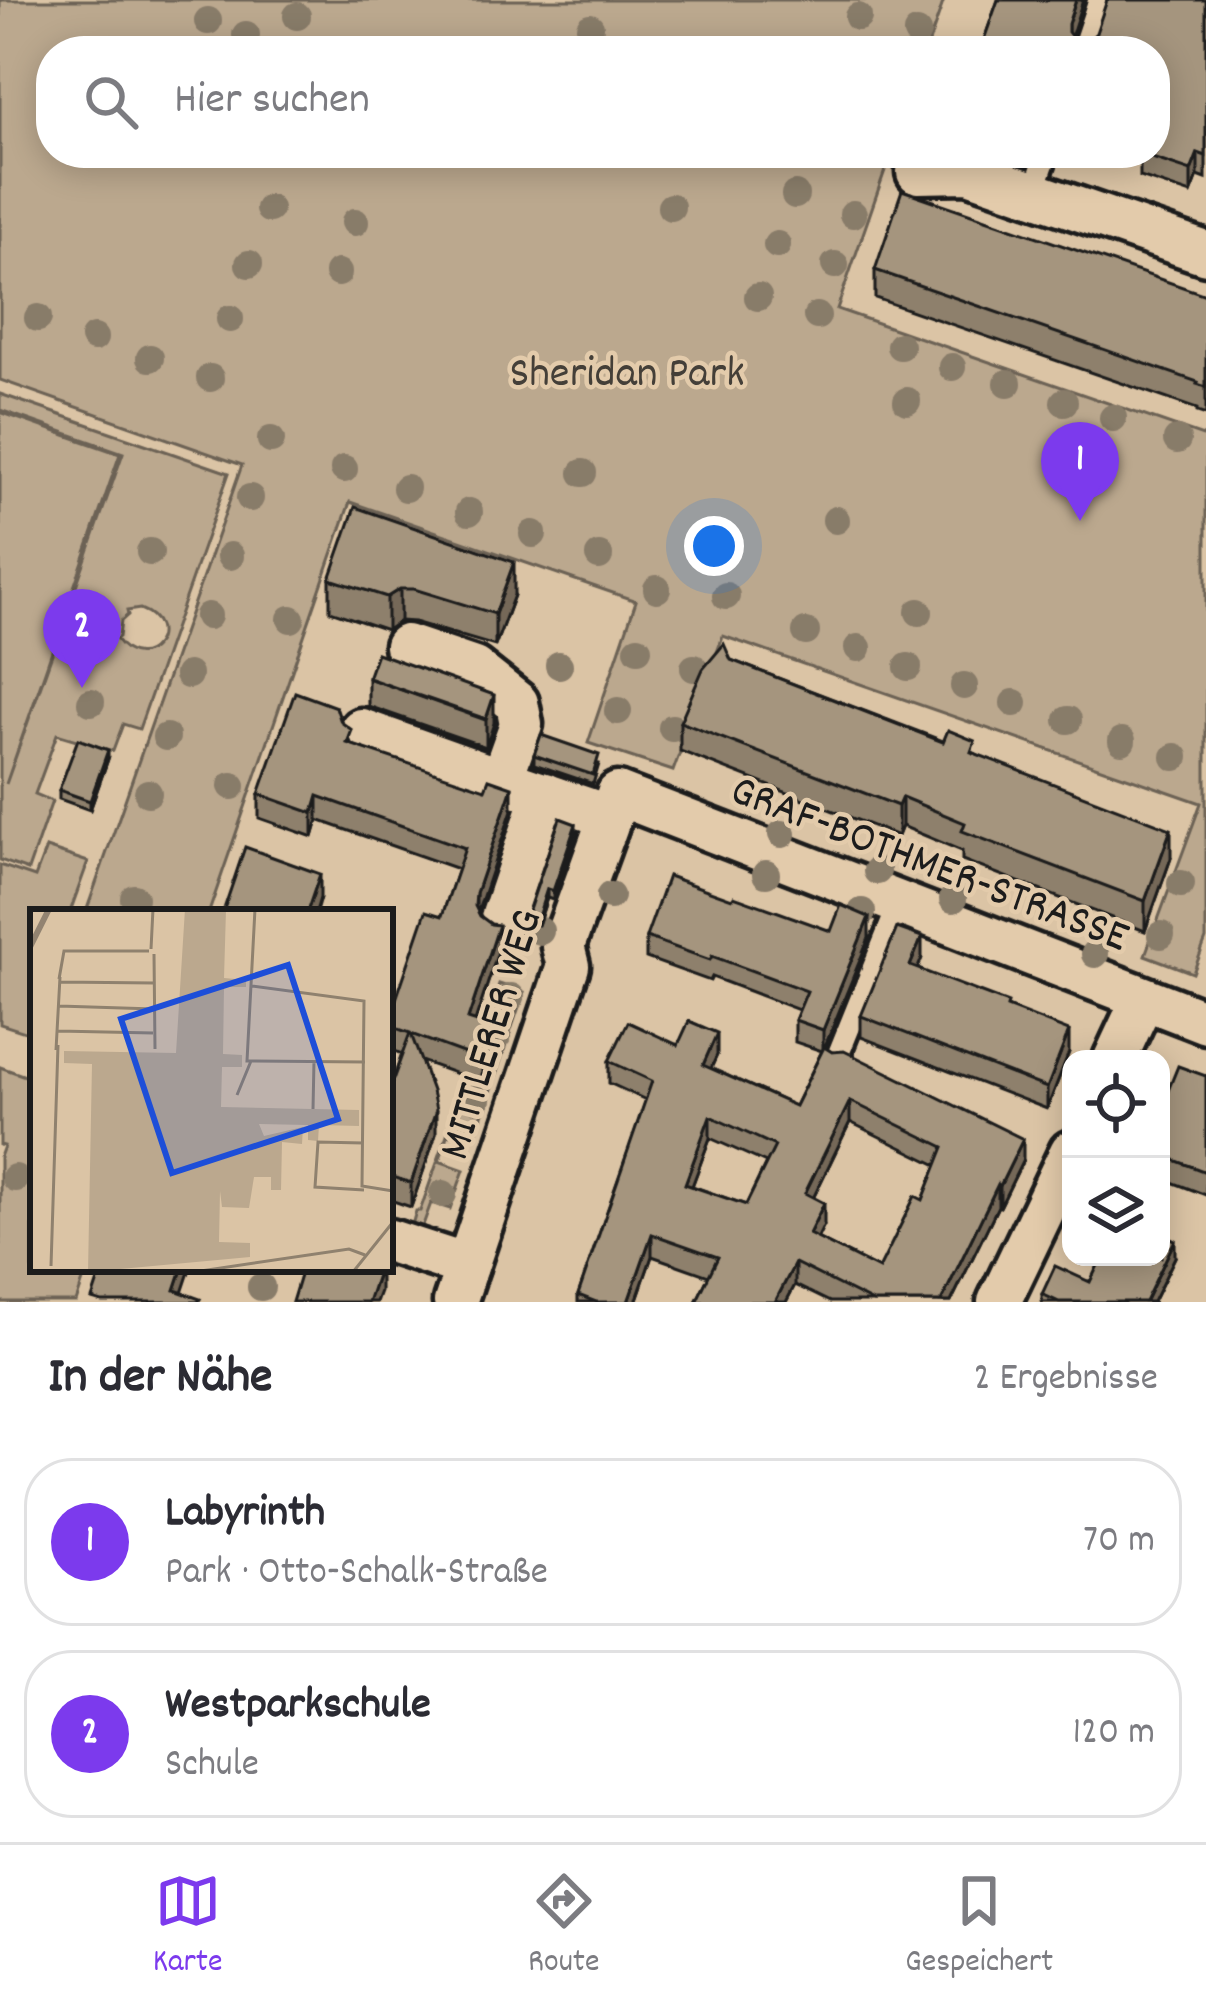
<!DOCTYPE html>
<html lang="de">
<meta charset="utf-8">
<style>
body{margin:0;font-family:Dekko,sans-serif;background:#f2f2f3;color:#2b2b33}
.controls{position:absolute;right:36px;bottom:36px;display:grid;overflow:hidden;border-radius:24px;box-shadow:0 6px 30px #0003}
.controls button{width:108px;height:108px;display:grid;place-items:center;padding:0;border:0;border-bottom:3px solid #e1e1e2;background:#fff;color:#2b2b33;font:60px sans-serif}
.you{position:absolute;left:714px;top:546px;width:42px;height:42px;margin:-30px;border:9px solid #fff;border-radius:50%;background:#1a73e8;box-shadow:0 0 0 18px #1a73e833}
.badge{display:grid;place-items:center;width:78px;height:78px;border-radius:50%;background:#7c3aed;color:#fff;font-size:39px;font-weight:700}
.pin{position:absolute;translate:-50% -99px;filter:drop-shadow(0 3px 6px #0008)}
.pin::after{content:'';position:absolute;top:63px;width:42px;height:36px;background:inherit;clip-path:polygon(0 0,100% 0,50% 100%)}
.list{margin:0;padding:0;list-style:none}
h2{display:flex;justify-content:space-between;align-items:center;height:156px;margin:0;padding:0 48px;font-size:51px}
h2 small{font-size:39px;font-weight:400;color:#7c7c81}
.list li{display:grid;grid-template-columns:78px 1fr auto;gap:36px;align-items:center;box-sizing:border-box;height:168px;margin:0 24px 24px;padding:0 24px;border:3px solid #e1e1e2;border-radius:48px}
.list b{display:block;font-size:45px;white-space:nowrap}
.list p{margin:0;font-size:39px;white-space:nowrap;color:#7c7c81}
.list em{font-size:39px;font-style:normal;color:#7c7c81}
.icon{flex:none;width:66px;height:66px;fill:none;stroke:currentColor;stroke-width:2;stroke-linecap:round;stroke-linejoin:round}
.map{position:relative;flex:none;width:1206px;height:1302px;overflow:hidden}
.search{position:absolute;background:#fff;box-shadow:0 6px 30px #0003;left:36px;right:36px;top:36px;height:132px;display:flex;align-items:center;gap:30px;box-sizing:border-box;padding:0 42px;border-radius:48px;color:#7c7c81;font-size:45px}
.sheet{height:540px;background:#fff}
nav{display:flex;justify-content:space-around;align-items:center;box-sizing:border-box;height:168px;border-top:3px solid #e1e1e2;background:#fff;font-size:33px;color:#7c7c81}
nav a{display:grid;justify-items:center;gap:6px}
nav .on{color:#7c3aed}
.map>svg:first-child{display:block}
</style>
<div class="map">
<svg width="1206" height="1302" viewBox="0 0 1206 1302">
<rect width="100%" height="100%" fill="#dbc4a5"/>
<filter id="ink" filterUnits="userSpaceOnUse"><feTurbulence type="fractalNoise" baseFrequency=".00833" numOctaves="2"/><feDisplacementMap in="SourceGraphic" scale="24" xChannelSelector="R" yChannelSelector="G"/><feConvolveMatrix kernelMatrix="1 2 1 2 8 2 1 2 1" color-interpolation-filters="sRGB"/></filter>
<g filter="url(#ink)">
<g fill="#bba88e" stroke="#6c6255" stroke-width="3" fill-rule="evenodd">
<polygon points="0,0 944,0 926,51 51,51 51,153 891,153 837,309 1206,437 1206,939 1193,973 1145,955 1201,803 723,636 673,771 588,743 636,601 350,502 209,912 86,912 242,465 0,380"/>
<path d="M0,394l229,79 -90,256 -16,-5 -10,27 -56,-17 -22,60 17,7 -24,69 -28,-10v-448l120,42 -114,330 117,-331 -123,-43zM140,609c45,17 4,70 -24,30l3,-2 2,-16 7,-6 -1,-4z"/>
<polygon points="46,848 88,862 70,912 33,912 33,1019 28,1033 0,1024 0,865 35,877"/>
<polygon points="499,984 524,992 477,1130 453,1122 439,1161 464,1170 450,1209 431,1203 422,1228 412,1225 416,1211 420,1211 467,1078 482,1082 493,1051 478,1046"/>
<polygon points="33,1063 33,1269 87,1269 76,1302 0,1302 0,1157 4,1146 0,1145 0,1067 28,1077"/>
</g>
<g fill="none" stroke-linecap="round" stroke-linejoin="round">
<g stroke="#1c1c1c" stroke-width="30">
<g id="service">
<polyline points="1082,51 1099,0"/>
<polyline points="1033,194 1047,153"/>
<polyline points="836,1060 900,902"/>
</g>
</g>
<g stroke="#1c1c1c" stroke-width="51">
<g id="minor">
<polyline points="918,172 968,171 1206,253"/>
<polyline points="406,646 474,669 517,703 521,724 501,780 610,817"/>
<polyline points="361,730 501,780"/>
<polyline points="500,924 544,794"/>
<polyline points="1115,1059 1143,999"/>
<polyline points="390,1241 467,1266"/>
<polyline points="455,1302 568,966 563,946 618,794 1206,1022"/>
<polyline points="999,1302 1071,1152"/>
</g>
</g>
<use href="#service" stroke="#e3cbab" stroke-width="21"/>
<use href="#minor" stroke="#e3cbab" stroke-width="42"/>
</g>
<g fill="#887b69">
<circle cx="297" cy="16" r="14"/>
<circle cx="858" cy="17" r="14"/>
<circle cx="208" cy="21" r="14"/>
<circle cx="590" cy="27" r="14"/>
<circle cx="917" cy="33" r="14"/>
<circle cx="246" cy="35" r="14"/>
<circle cx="795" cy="195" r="14"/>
<circle cx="671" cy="207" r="14"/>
<circle cx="269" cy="209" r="14"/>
<circle cx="853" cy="214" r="14"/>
<circle cx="355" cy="222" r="14"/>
<circle cx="777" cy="245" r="14"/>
<circle cx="249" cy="264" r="14"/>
<circle cx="835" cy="265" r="14"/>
<circle cx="338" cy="273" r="14"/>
<circle cx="758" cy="297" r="14"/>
<circle cx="817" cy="316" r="14"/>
<circle cx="38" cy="318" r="14"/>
<circle cx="230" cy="319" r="14"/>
<circle cx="94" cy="338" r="14"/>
<circle cx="900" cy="346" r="14"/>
<circle cx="150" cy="358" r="14"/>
<circle cx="952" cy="367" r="14"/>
<circle cx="210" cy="378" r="14"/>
<circle cx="1008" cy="383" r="14"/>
<circle cx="907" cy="401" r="14"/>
<circle cx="1064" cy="402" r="14"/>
<circle cx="1113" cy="418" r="14"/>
<circle cx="271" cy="440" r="14"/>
<circle cx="1177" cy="440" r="14"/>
<circle cx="344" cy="469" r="14"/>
<circle cx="583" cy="473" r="14"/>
<circle cx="406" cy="488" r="14"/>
<circle cx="250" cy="498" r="14"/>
<circle cx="469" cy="512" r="14"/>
<circle cx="836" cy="520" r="14"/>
<circle cx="533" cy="534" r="14"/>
<circle cx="150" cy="552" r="14"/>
<circle cx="230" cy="556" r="14"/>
<circle cx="599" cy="556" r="14"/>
<circle cx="657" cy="589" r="14"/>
<circle cx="726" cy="596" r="14"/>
<circle cx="919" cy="612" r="14"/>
<circle cx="208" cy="616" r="14"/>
<circle cx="291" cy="619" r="14"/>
<circle cx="806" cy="632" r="14"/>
<circle cx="858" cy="648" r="14"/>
<circle cx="638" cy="649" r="14"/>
<circle cx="559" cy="665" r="14"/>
<circle cx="908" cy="667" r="14"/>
<circle cx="694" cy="668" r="14"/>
<circle cx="188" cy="675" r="14"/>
<circle cx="964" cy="686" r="14"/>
<circle cx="91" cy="702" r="14"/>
<circle cx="1014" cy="703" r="14"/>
<circle cx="618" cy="711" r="14"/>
<circle cx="1068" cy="720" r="14"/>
<circle cx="672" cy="728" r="14"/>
<circle cx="166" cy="737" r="14"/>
<circle cx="1122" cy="741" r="14"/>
<circle cx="1175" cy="757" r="14"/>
<circle cx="232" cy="786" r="14"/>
<circle cx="148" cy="793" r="14"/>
<circle cx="782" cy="834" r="14"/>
<circle cx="877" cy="871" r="14"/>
<circle cx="766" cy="874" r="14"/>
<circle cx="1181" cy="884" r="14"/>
<circle cx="610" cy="896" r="14"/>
<circle cx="134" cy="898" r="14"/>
<circle cx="953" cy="899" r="14"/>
<circle cx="862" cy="912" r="14"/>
<circle cx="540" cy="931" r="14"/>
<circle cx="1161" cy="935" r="14"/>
<circle cx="1095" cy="954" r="14"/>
<circle cx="511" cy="997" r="14"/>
<circle cx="498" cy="1035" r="14"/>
<circle cx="477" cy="1099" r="14"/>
<circle cx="15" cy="1178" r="14"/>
<circle cx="443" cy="1194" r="14"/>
<circle cx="261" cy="1287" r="14"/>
</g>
<g fill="#8e806c" stroke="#1c1c1c" stroke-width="3" fill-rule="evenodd">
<polygon points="998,0 1083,0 1071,36 1076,42 1086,42 1206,0 1206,179 1198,176 1191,194 1140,177 1140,157 1128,153 1155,153 1155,51 980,51"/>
<polygon points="875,270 1206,295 1206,415 1197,412 1197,409 875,298"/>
<polygon points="330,579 514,595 495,646 414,622 400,621 387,630 330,611"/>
<polygon points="731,660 975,753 1171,858 1145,931 962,860 962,851 902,826 898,836 680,751 680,722"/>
<polygon points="368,678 494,723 486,747 368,706"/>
<polygon points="341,722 352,745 512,810 478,911 499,949 475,1021 493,1051 482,1083 421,1061 436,1134 411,1207 390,1200 390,1088 402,1054 390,1049 390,1017 442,916 458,869 318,820 313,837 259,818 259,794"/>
<polygon points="534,755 599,764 593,784 534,764"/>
<polygon points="108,759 90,810 59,799 59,790"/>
<polygon points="576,832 553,900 547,898 538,925 528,922 528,913"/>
<path d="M831,931l38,7 -44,110 198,112 -23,47 -2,-1 -47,96h-121l-35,-17 -9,17h-90l13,-26 -57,-20 -16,46h-58v-7l68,-195 -37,-17v-22l69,-16 39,10 -6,13 84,38 27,-55 -27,-9v-22l4,-10 -87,-33 -2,4 -64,-23v-21zM850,1122l87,43 -14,35 -44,69 -62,-31 7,-13 -11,-27zM710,1138l56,25 -20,42 -54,-19z"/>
<polygon points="922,958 917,969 1008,1007 1069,1052 1047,1109 861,1037 861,1016"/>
<polygon points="1206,1076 1206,1195 1161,1178 1161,1108"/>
<polygon points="1175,1257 1153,1302 1042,1302 1042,1294"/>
</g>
<g fill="#746858" stroke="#1c1c1c" stroke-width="3">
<polygon points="1076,0 1083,0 1068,47 1068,24"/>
<polygon points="1198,153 1198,176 1191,194 1191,171"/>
<polygon points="514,562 514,595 495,646 495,614"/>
<polygon points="400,589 400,621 387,630 387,597"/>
<polygon points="494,695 494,723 486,747 486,719"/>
<polygon points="108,750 108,759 90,810 90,801"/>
<polygon points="512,787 512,810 476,917 476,893"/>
<polygon points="318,796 318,820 313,837 313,813"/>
<polygon points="902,797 902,826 898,836 898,806"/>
<polygon points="576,824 576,832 553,900 553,891"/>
<polygon points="1171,829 1171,858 1145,931 1145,901"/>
<polygon points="320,874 320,898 316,912 307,912"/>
<polygon points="547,889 547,898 538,925 538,917"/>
<polygon points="869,917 869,938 823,1051 823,1030"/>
<polygon points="499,925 499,949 468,1043 468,1019"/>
<polygon points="922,937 922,958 910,987 910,966"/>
<polygon points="493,1027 493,1051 482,1083 482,1060"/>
<polygon points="1069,1031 1069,1052 1047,1109 1047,1088"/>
<polygon points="717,1033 717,1055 703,1086 703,1065"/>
<polygon points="850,1101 850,1122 805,1215 805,1193"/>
<polygon points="436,1110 436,1134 411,1207 411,1183"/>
<polygon points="710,1116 710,1138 685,1205 685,1184"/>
<polygon points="1023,1139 1023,1160 1000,1207 1000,1186"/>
<polygon points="998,1184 998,1206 951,1302 941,1302"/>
<polygon points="824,1203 824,1225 809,1256 809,1234"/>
<polygon points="652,1234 652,1256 636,1302 628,1302"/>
<polygon points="1175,1240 1175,1257 1153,1302 1145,1302"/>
<polygon points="795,1263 795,1285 786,1302 775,1302"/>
<polygon points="182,1269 190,1269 179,1302 175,1290"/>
<polygon points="380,1269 380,1291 376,1302 368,1302"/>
</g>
<g fill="#a5957e" stroke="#1c1c1c" stroke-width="3" fill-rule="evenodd">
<polygon points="998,0 1076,0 1068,24 1068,32 1076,42 1086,42 1096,33 1107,0 1206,0 1206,156 1198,153 1191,171 1140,154 1155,153 1155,51 980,51"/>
<polygon points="902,190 1206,295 1206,387 1197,384 1198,382 875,270"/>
<polygon points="355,507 514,562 495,614 414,589 400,589 387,597 330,579"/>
<polygon points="724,644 731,660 943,742 948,730 975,741 971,752 1171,829 1145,901 962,831 965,823 902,797 898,806 680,722 703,669"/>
<polygon points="377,653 494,695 486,719 368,678"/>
<polygon points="295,692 336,707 341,722 352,730 347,743 485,789 489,779 512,787 476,893 475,906 480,916 491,924 499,925 468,1019 493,1027 482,1060 411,1034 432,1091 436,1110 411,1183 390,1176 390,1088 410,1033 390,1026 390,1017 426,911 442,916 465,848 318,796 313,813 259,794"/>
<polygon points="541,735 599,755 593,775 534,755"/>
<polygon points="78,739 108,750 90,801 59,790"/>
<polygon points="560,818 576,824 553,891 547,889 538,917 528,913"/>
<polygon points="245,847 320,874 307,912 223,912"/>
<polygon points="668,876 732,899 734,896 831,931 841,905 869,917 823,1030 795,1020 807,991 712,956 710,960 646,937"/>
<polygon points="897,928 922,937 910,966 1008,1003 1007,1007 1069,1031 1047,1088 861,1016"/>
<path d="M689,1021l28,12 -14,32 92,41 29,-59 8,5 12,-1 179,88 -23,47 -2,-2 -57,118h-68l-78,-39 -20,39h-79l22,-45 -66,-23 -24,68h-32l-18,-7 74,-214 -43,-20 19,-39 50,23zM850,1101l94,46 -21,53 -8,-4 -36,73 -70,-35 15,-31 -19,-10zM710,1116l65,30 -29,59 -61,-21z"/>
<polygon points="1178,1066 1206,1076 1206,1172 1161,1155 1161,1108"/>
<polygon points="1161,1233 1175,1240 1145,1302 1059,1302 1042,1294 1055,1266 1090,1282 1102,1257 1161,1257"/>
<polygon points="102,1269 182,1269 175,1290 200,1299 198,1302 102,1302 92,1299"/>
<polygon points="302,1269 379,1269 368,1302 292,1302"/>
</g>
</g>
<g text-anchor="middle" stroke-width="9" stroke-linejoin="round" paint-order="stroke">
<g font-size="45" fill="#443f38" stroke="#e3cbab">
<text x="627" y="385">Sheridan Park</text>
</g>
<g font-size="45" fill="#1c1c1c" stroke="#e3cbab">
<text transform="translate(931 860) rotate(21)" y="16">GRAF-BOTHMER-STRASSE</text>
<text transform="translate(487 1033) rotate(-73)" y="16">MITTLERER WEG</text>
</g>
</g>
<g transform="translate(30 909)">
<rect width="363" height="363" fill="#dbc4a5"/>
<path d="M155,0h64l-23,1 -2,68 22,2v7h-22l-1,67 19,1v12h-20l-1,40 138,3v16l-40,-1 -1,16 -10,-1v-15l-49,-1 5,12 39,-9 -1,17 -20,-2 -1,48h-10v-13h-17l-5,31 -27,-1 -2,-16 -1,51 31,1v14l-162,15 4,-208 -28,-1v-12l112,2z" fill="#bba88e"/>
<path fill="none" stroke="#928371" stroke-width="6" d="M0,38l19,-38"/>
<path fill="none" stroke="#8f816e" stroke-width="3" d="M225,0l-8,152 118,1M121,40l2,-40M124,45l1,95M29,70l5,-28h85M29,73l95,1M222,77l112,15 -2,185 31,5M29,97l95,3M28,122l95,2M26,141l4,-73M207,186l14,-34M283,200l1,-48M333,234l-45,-1 -3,45 49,3M21,357l7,-221M164,363l155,-23 16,6M323,363l40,-50"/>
<path fill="#1d4ed8" fill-opacity="0.15" stroke="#1d4ed8" stroke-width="6" d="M258,56l50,154 -166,54 -51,-154z"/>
<rect width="363" height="363" fill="none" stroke="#1c1c1c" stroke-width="6"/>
</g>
</svg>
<div class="controls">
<button><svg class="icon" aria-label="locate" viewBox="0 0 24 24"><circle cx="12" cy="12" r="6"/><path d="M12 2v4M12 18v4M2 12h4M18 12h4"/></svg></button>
<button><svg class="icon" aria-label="layers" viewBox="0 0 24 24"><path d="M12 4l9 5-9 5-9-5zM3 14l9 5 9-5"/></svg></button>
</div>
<div class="you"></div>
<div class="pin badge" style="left:1080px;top:521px">1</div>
<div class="pin badge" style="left:82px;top:688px">2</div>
<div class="search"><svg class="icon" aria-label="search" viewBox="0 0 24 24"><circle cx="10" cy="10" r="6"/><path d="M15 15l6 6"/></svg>Hier suchen</div>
</div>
<section class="sheet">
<h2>In der Nähe<small>2 Ergebnisse</small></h2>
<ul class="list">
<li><span class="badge">1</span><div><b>Labyrinth</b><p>Park · Otto-Schalk-Straße</p></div><em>70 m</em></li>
<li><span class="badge">2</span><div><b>Westparkschule</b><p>Schule</p></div><em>120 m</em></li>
</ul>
</section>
<nav>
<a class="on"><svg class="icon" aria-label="map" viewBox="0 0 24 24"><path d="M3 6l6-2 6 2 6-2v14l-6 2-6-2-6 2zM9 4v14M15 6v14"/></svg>Karte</a>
<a><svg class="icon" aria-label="directions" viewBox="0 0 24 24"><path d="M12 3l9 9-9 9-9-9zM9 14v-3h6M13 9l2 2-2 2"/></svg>Route</a>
<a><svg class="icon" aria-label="saved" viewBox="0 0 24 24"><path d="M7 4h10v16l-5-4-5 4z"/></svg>Gespeichert</a>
</nav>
